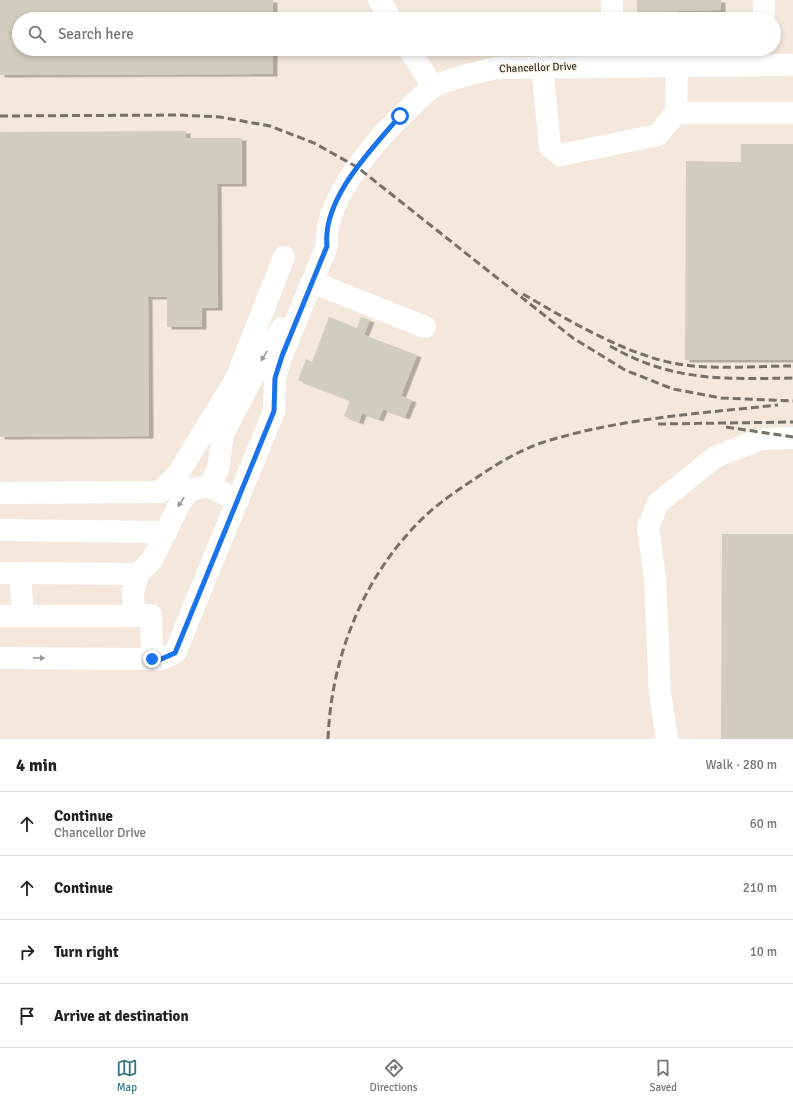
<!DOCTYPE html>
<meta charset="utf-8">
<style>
body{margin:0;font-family:Signika,sans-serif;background:#f6f6f6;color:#202124}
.stop{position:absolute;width:12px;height:12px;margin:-9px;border:3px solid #1a73e8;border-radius:50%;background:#fff}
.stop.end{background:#1a73e8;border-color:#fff;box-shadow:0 1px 4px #0008}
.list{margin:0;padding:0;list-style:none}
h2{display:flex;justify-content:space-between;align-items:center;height:52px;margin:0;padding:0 16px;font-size:17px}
h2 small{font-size:13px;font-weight:400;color:#757577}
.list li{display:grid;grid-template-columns:26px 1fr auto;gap:12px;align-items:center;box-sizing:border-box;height:64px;padding:0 16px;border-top:1px solid #e0e0e0}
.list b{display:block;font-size:15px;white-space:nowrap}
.list p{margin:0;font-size:13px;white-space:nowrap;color:#757577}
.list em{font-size:13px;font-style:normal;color:#757577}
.icon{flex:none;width:22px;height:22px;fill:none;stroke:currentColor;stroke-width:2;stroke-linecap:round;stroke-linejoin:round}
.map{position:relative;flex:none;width:793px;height:739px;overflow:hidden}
.search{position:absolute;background:#fff;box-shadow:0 2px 6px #0003;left:12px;right:12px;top:12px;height:44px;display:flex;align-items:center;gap:10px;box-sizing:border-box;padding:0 14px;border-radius:22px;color:#757577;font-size:15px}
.sheet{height:308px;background:#fff}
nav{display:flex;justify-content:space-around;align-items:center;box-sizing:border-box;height:56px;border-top:1px solid #e0e0e0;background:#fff;font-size:11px;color:#757577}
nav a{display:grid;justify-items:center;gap:2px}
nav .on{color:#317783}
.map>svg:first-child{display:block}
</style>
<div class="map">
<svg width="793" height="739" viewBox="0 0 793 739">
<defs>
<filter id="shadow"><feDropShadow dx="4.5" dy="2.5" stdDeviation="0" flood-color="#0004"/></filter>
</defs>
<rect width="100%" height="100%" fill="#f3e8db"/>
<g fill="#d1cebf" filter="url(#shadow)">
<polygon points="0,0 273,0 273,19 19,19 19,49 273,49 273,74 0,75"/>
<polygon points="637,0 721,0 721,10 637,12"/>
<polygon points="186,131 186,138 242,138 242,184 217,184 218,308 202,308 202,327 167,327 167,297 148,297 149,436 0,437 0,132"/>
<polygon points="741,144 793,144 793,360 685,360 686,161 741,162"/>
<polygon points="329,317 357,328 361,317 370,320 364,335 417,355 401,396 412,400 405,417 383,409 379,419 362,413 359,422 344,416 350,400 298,380 306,359 312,362"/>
<polygon points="722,534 793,534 793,739 721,739"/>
</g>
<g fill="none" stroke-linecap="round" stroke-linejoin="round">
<g stroke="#fff" stroke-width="22">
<polyline points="379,0 391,19"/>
<polyline points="764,0 764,19"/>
<polyline points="612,19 612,0"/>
<polyline points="409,49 433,87"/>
<polyline points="677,65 676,113 793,113"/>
<polyline points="542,66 550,147 560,155 658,135 676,113"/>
<polyline points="312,282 425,327"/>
<polyline points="209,487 218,469 223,434 259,365 282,328"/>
<polyline points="0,493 160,492 178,474 236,379 284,257"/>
<path d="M238,500l-29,-13 -18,2 -10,12 -29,59 -14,14 -5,18 1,24 17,-1 1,44 7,1 16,-7 99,-242 1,-33 6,-21 46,-111c-5,-46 54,-113 87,-142 6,-6 13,-14 21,-18 19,-9 41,-13 61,-18l297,-3"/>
<polyline points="0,530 166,532"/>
<polyline points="0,573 20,573 23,616"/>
<polyline points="20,573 138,574"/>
<polyline points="0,616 134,616"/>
<polyline points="0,658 152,659"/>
<polyline points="667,739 660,693 655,578 648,527 658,503 715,457 761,439 793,438"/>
</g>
<g stroke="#777068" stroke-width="3" stroke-dasharray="8 4" stroke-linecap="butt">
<polyline points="0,116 179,115 220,117 270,126 314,143 357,167 573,338 625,370 673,389 721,398 793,401"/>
<path d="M523,294c45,26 103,61 155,70 34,6 79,2 115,2"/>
<path d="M610,346c63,36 113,33 183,32"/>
<polyline points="658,424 793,422"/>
<polyline points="726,427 793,437"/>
<path d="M328,739c3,-79 33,-157 88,-214 16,-17 37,-32 57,-45 25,-17 51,-33 81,-41 72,-21 149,-26 224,-34"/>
</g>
</g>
<defs><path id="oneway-solid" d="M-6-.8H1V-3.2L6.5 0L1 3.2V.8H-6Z"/></defs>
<g fill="#9a9896">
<use href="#oneway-solid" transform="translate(264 356) rotate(122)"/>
<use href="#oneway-solid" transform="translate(181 502) rotate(123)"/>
<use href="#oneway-solid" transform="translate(39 658) rotate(1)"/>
</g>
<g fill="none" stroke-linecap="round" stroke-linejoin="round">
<path stroke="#1a73e8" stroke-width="5" d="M152,659l7,1 16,-7 99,-242 1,-33 7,-22 45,-110c-5,-47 44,-96 73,-130"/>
</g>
<g text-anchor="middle" stroke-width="3" stroke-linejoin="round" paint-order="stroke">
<g font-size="11" fill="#36312c" stroke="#fff5eb">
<text transform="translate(538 67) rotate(-2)" y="4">Chancellor Drive</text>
</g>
</g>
</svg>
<div class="stop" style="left:400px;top:116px"></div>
<div class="stop end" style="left:152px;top:659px"></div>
<div class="search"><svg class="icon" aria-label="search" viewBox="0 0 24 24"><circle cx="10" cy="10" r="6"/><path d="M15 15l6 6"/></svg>Search here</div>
</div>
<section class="sheet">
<h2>4 min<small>Walk · 280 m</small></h2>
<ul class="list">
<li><svg class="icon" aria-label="ahead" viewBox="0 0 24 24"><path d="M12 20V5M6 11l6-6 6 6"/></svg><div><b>Continue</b><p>Chancellor Drive</p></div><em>60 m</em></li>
<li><svg class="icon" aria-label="ahead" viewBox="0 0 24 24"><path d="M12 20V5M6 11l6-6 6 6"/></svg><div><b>Continue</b></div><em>210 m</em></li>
<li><svg class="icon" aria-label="right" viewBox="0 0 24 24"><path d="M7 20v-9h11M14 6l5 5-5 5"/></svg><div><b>Turn right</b></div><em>10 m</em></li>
<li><svg class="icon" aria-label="arrive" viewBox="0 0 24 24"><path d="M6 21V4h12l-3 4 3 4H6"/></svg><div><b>Arrive at destination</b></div></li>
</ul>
</section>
<nav>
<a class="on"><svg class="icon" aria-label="map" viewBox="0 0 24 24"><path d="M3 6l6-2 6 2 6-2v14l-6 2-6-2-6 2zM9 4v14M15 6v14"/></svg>Map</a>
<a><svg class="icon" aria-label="directions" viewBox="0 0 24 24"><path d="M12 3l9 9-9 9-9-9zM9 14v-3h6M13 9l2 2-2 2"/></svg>Directions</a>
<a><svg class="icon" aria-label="saved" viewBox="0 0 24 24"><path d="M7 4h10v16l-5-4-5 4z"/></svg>Saved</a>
</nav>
